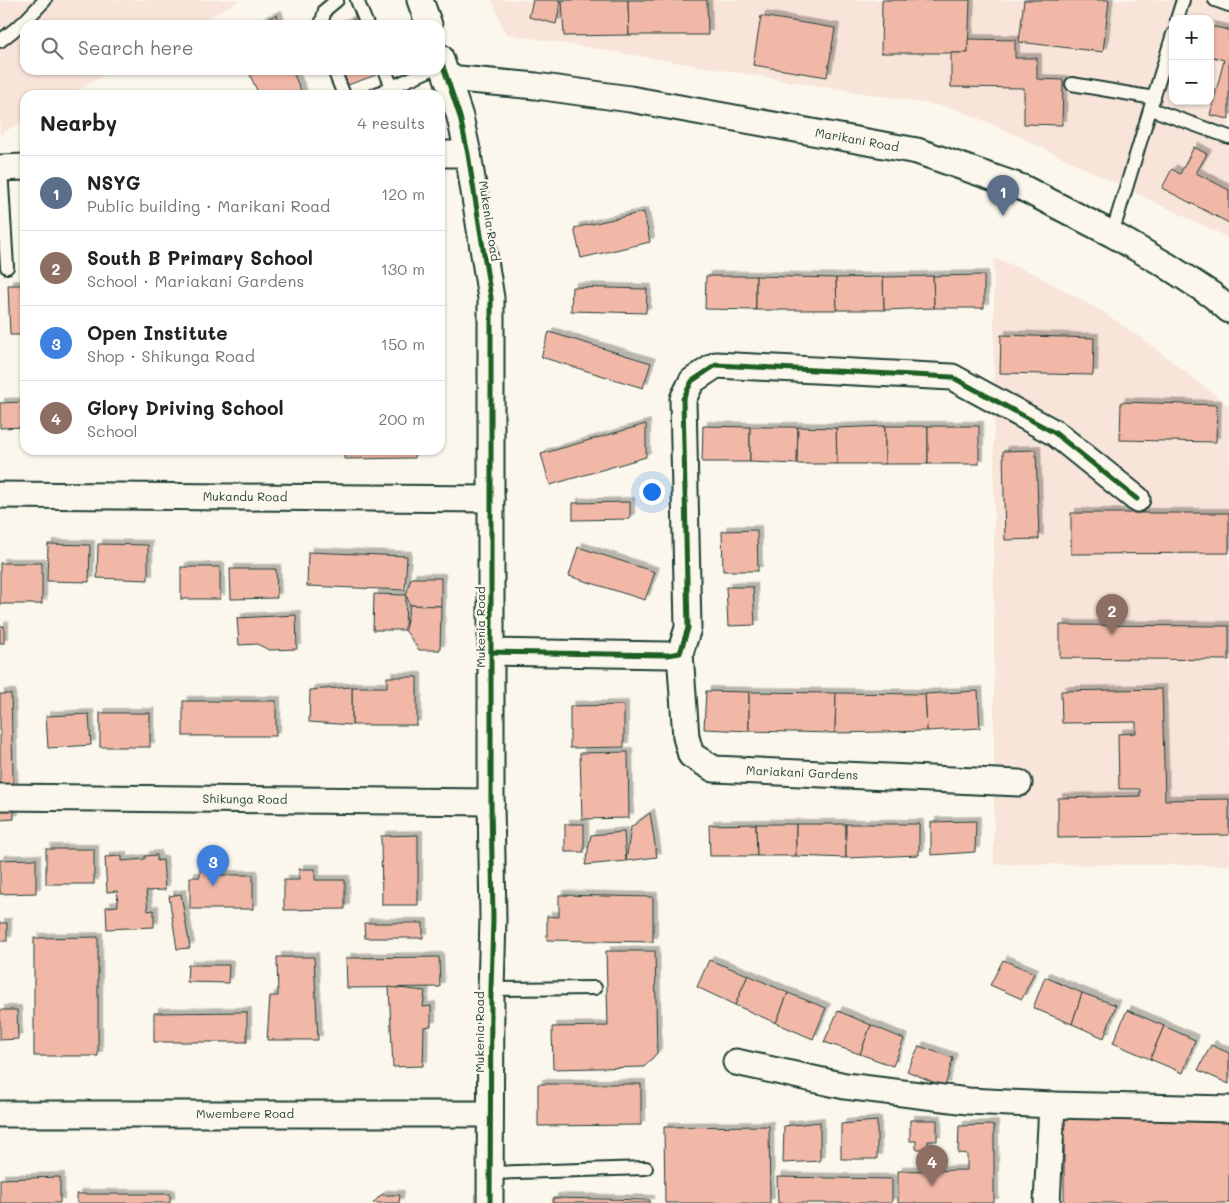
<!DOCTYPE html>
<meta charset="utf-8">
<style>
body{margin:0;font-family:Mali,sans-serif;background:#f6f6f6;color:#202124}
.controls{position:absolute;right:15px;top:15px;display:grid;overflow:hidden;border-radius:10px;box-shadow:0 1px 4px #0004}
.controls button{width:45px;height:45px;display:grid;place-items:center;padding:0;border:0;border-bottom:1px solid #e0e0e0;background:#fff;color:#202124;font:25px sans-serif}
.you{position:absolute;left:651px;top:491px;width:18px;height:18px;margin:-12px;border:4px solid #fff;border-radius:50%;background:#1a73e8;box-shadow:0 0 0 8px #1a73e833}
.badge{display:grid;place-items:center;width:32px;height:32px;border-radius:50%;background:#1f3d34;color:#fff;font-size:16px;font-weight:700}
.pin{position:absolute;translate:-50% -41px;filter:drop-shadow(0 1px 2px #0008)}
.pin::after{content:'';position:absolute;top:26px;width:18px;height:15px;background:inherit;clip-path:polygon(0 0,100% 0,50% 100%)}
.list{margin:0;padding:0;list-style:none}
h2{display:flex;justify-content:space-between;align-items:center;height:65px;margin:0;padding:0 20px;font-size:21px}
h2 small{font-size:16px;font-weight:400;color:#757577}
.list li{display:grid;grid-template-columns:32px 1fr auto;gap:15px;align-items:center;box-sizing:border-box;height:75px;padding:0 20px;border-top:1px solid #e0e0e0}
.list b{display:block;font-size:19px;white-space:nowrap}
.list p{margin:0;font-size:16px;white-space:nowrap;color:#757577}
.list em{font-size:16px;font-style:normal;color:#757577}
.icon{flex:none;width:28px;height:28px;fill:none;stroke:currentColor;stroke-width:2;stroke-linecap:round;stroke-linejoin:round}
.map{position:relative;flex:none;width:1229px;height:1203px;overflow:hidden}
.search{position:absolute;background:#fff;box-shadow:0 1px 4px #0004;left:20px;top:20px;width:425px;height:55px;display:flex;align-items:center;gap:12px;box-sizing:border-box;padding:0 18px;border-radius:15px;color:#757577;font-size:19px}
.panel{position:absolute;background:#fff;box-shadow:0 1px 4px #0004;left:20px;top:90px;width:425px;height:365px;border-radius:15px}
.map>svg:first-child{display:block}
</style>
<div class="map">
<svg width="1229" height="1203" viewBox="0 0 1229 1203">
<defs>
<filter id="shadow"><feDropShadow dx="4.5" dy="-4.5" stdDeviation="0" flood-color="#0004"/></filter>
</defs>
<rect width="100%" height="100%" fill="#fbf7ec"/>
<filter id="ink" filterUnits="userSpaceOnUse"><feTurbulence type="fractalNoise" baseFrequency=".02" numOctaves="2"/><feDisplacementMap in="SourceGraphic" scale="10" xChannelSelector="R" yChannelSelector="G"/><feConvolveMatrix kernelMatrix="1 2 1 2 8 2 1 2 1" color-interpolation-filters="sRGB"/></filter>
<g filter="url(#ink)">
<g fill="#f8e4d8" fill-rule="evenodd">
<polygon points="0,0 240,0 195,25 25,25 25,70 114,70 69,95 25,95 25,120 0,134"/>
<path d="M492,0h737v238l-232,-112 -44,-18 -447,-74zM1173,19h37v82h-37z"/>
<polygon points="994,258 1033,273 1103,312 1153,347 1229,406 1229,865 994,864"/>
</g>
<g fill="#f1b8a8" stroke="#1f3d34" filter="url(#shadow)">
<polygon points="533,0 561,0 556,24 529,17"/>
<polygon points="562,0 628,0 629,35 564,36"/>
<polygon points="628,0 707,0 708,35 629,35"/>
<polygon points="882,0 970,0 968,53 881,53"/>
<polygon points="1024,0 1109,0 1103,52 1019,42"/>
<polygon points="277,15 280,25 252,25"/>
<polygon points="761,16 835,28 827,77 753,65"/>
<polygon points="354,19 356,25 339,25"/>
<polygon points="1210,26 1229,30 1229,119 1210,115 1224,60 1210,56"/>
<polygon points="968,39 1015,40 1015,58 1037,58 1037,79 1063,80 1062,125 1024,124 1024,88 951,87 951,53 968,53"/>
<polygon points="262,70 292,70 303,95 259,95 250,75"/>
<polygon points="342,70 374,70 376,75 348,85"/>
<polygon points="1194,147 1207,154 1196,173 1229,190 1229,223 1162,188 1172,169 1180,174"/>
<polygon points="644,212 650,242 581,258 574,228"/>
<polygon points="984,275 984,308 934,308 933,276"/>
<polygon points="706,276 756,276 756,310 705,309"/>
<polygon points="756,276 836,278 837,310 756,310"/>
<polygon points="933,276 934,308 884,310 883,277"/>
<polygon points="883,277 884,310 837,310 836,278"/>
<polygon points="8,285 25,285 25,335 10,335"/>
<polygon points="572,287 647,289 646,313 571,311"/>
<polygon points="549,332 651,363 643,388 541,357"/>
<polygon points="1001,335 1094,338 1093,375 1000,373"/>
<polygon points="25,402 25,427 0,428 0,403"/>
<polygon points="1121,402 1217,405 1216,442 1120,440"/>
<polygon points="646,424 646,457 550,485 541,454"/>
<polygon points="703,426 750,427 750,462 702,462"/>
<polygon points="885,426 885,464 837,464 836,428"/>
<rect x="885" y="426" width="43" height="38"/>
<rect x="928" y="426" width="51" height="38"/>
<polygon points="750,427 798,427 797,464 750,462"/>
<polygon points="798,427 836,428 837,464 797,464"/>
<polygon points="344,450 415,450 415,458 344,459"/>
<polygon points="1036,450 1039,539 1005,540 1003,451"/>
<polygon points="630,502 630,519 573,520 573,503"/>
<polygon points="1071,513 1229,513 1229,553 1071,554"/>
<polygon points="757,530 758,571 723,571 722,531"/>
<polygon points="48,544 90,545 89,582 47,581"/>
<polygon points="98,544 148,545 148,580 97,578"/>
<polygon points="578,547 655,572 645,600 569,576"/>
<polygon points="308,552 407,556 405,590 307,586"/>
<rect x="0" y="563" width="42" height="41"/>
<rect x="181" y="567" width="39" height="32"/>
<polygon points="230,569 276,569 277,598 231,599"/>
<polygon points="411,578 441,578 441,606 410,605 406,595"/>
<polygon points="726,587 753,587 755,625 728,626"/>
<polygon points="374,594 406,595 405,630 373,630"/>
<polygon points="410,605 441,606 440,650 419,650 405,630"/>
<polygon points="296,615 297,649 269,650 257,644 239,645 237,618"/>
<polygon points="1060,625 1229,626 1229,660 1060,658"/>
<rect x="0" y="626" width="4" height="17"/>
<polygon points="387,677 417,677 417,725 352,725 352,687 387,687"/>
<polygon points="352,687 352,725 309,722 310,690"/>
<polygon points="1162,689 1165,800 1229,799 1229,835 1058,838 1058,798 1140,796 1140,789 1119,789 1118,734 1136,733 1136,722 1062,723 1061,691"/>
<polygon points="706,691 749,692 749,731 704,729"/>
<polygon points="978,691 980,728 927,731 925,694"/>
<polygon points="749,692 836,693 835,733 749,731"/>
<polygon points="836,693 925,694 927,731 835,733"/>
<polygon points="0,694 11,694 14,819 0,820"/>
<rect x="183" y="701" width="93" height="35"/>
<polygon points="624,705 624,747 570,748 570,706"/>
<rect x="100" y="713" width="50" height="34"/>
<polygon points="89,714 91,745 48,748 46,716"/>
<polygon points="628,752 629,818 582,819 580,753"/>
<polygon points="650,813 657,857 626,861 631,827"/>
<polygon points="976,821 975,852 931,855 931,822"/>
<rect x="565" y="824" width="19" height="28"/>
<polygon points="756,824 757,856 710,856 709,825"/>
<polygon points="756,824 796,824 796,856 757,856"/>
<polygon points="796,824 846,824 846,858 796,856"/>
<polygon points="846,824 919,824 919,855 846,858"/>
<polygon points="624,832 626,861 585,865 591,835"/>
<polygon points="418,835 418,905 382,905 381,836"/>
<rect x="46" y="849" width="48" height="35"/>
<polygon points="157,855 157,861 163,860 165,890 146,891 148,911 154,910 154,927 107,929 106,907 118,906 117,891 107,892 105,857 122,856 122,861 145,859 145,856"/>
<polygon points="36,859 36,893 0,894 0,860"/>
<polygon points="200,865 216,865 220,875 253,875 253,909 190,909 190,877 200,877"/>
<polygon points="299,869 315,869 315,880 345,880 345,909 284,910 284,880 299,880"/>
<polygon points="181,894 190,948 177,949 169,896"/>
<polygon points="559,895 653,897 653,942 547,940 547,916 559,917"/>
<rect x="0" y="923" width="7" height="18"/>
<polygon points="364,923 423,923 423,938 365,938"/>
<polygon points="98,937 98,1056 34,1056 34,938"/>
<polygon points="606,951 655,951 657,1053 644,1067 553,1069 552,1027 608,1026"/>
<polygon points="277,957 314,957 318,1040 267,1040 270,996 278,996"/>
<polygon points="439,957 440,987 347,988 346,958"/>
<polygon points="709,960 748,975 735,1005 697,987"/>
<polygon points="1003,960 1034,973 1022,999 990,985"/>
<polygon points="188,965 229,965 228,983 187,982"/>
<polygon points="748,975 788,993 776,1023 735,1005"/>
<polygon points="1045,977 1082,993 1072,1024 1033,1008"/>
<polygon points="389,987 425,991 423,1007 431,1006 431,1026 424,1027 423,1066 393,1067"/>
<polygon points="788,993 826,1008 813,1039 776,1023"/>
<polygon points="1082,993 1116,1005 1104,1038 1072,1024"/>
<polygon points="0,1010 17,1010 18,1039 0,1040"/>
<polygon points="1127,1010 1164,1026 1150,1059 1113,1043"/>
<polygon points="838,1011 871,1025 860,1054 824,1042"/>
<polygon points="247,1012 247,1042 154,1042 154,1013"/>
<polygon points="871,1025 904,1039 893,1066 860,1054"/>
<polygon points="1164,1026 1195,1040 1183,1073 1150,1059"/>
<polygon points="1211,1045 1229,1053 1229,1084 1198,1070"/>
<polygon points="919,1046 953,1058 945,1087 907,1071"/>
<polygon points="538,1084 641,1084 641,1125 538,1126"/>
<polygon points="1229,1113 1229,1203 1064,1203 1064,1117"/>
<polygon points="910,1120 937,1120 937,1141 928,1141 928,1149 916,1149 916,1141 910,1141"/>
<polygon points="877,1121 877,1159 841,1159 841,1124"/>
<polygon points="820,1122 820,1161 783,1163 784,1126"/>
<polygon points="994,1125 994,1203 898,1203 898,1171 967,1170 967,1154 958,1153 959,1126"/>
<polygon points="769,1126 770,1203 665,1203 664,1127"/>
<polygon points="60,1177 60,1203 0,1203 0,1179"/>
<polygon points="777,1177 892,1179 892,1203 778,1203"/>
<rect x="77" y="1194" width="93" height="9"/>
<polygon points="381,1195 400,1195 399,1203 373,1203"/>
<polygon points="553,1198 650,1200 650,1203 553,1203"/>
</g>
<g fill="none" stroke-linecap="round" stroke-linejoin="round">
<g stroke="#1f3d34" stroke-width="16">
<g id="lane">
<polyline points="357,0 367,25"/>
<polyline points="1215,0 1229,5"/>
<polyline points="1177,19 1183,0"/>
<polyline points="321,25 325,10 337,0"/>
<polyline points="0,41 24,22 45,0"/>
<polyline points="334,70 344,95"/>
<polyline points="385,70 392,87"/>
<polyline points="1072,84 1154,98"/>
<polyline points="374,95 430,70"/>
<polyline points="1151,109 1229,137"/>
<polyline points="1,168 7,267"/>
<polyline points="1112,234 1173,34"/>
<polyline points="491,989 595,988"/>
<polyline points="490,1173 646,1168"/>
</g>
</g>
<g stroke="#1f3d34" stroke-width="29">
<g id="street">
<polyline points="420,0 429,25"/>
<polyline points="440,57 460,117 468,154 491,298 491,802 493,919 491,989 490,1203"/>
<path id="s1" d="M448,78l88,8 94,13 287,52 106,37 89,46 54,31 46,30 17,15"/>
<polyline points="440,154 468,154"/>
<polyline points="0,168 25,167"/>
<path id="s2" d="M0,495l491,4"/>
<polyline points="491,652 668,655 680,653 688,628 683,399 692,381 716,365 952,377 1055,433 1137,499"/>
<path id="s3" d="M680,653l6,84 5,18 23,14 305,14"/>
<path id="s4" d="M0,797l491,5"/>
<polyline points="736,1062 845,1086 968,1101 1052,1105 1047,1203"/>
<polyline points="1052,1105 1229,1109"/>
<path id="s5" d="M0,1114h490"/>
</g>
</g>
<use href="#lane" stroke="#fbf7ec" stroke-width="12"/>
<use href="#street" stroke="#fbf7ec" stroke-width="25"/>
<g stroke="#fbf7ec" stroke-width="8">
<g id="cycleway">
<polyline points="440,57 460,117 468,154 491,298 491,802 493,919 491,989 490,1203"/>
<polyline points="491,652 668,655 680,653 688,628 683,399 692,381 716,365 952,377 1055,433 1137,499"/>
</g>
</g>
<use href="#cycleway" stroke="#1b5e20" stroke-width="5"/>
</g>
</g>
<g text-anchor="middle" stroke-width="5" stroke-linejoin="round" paint-order="stroke">
<g font-size="12" fill="#1f3d34" stroke="#fbf7ec">
<text dy="4" stroke="none"><textPath href="#s1" startOffset="414">Marikani Road</textPath></text>
<text transform="translate(489 221) rotate(81)" y="4">Mukenia Road</text>
<text dy="4" stroke="none"><textPath href="#s2" startOffset="245">Mukandu Road</textPath></text>
<text transform="translate(481 627) rotate(-90)" y="4">Mukenia Road</text>
<text dy="4" stroke="none"><textPath href="#s3" startOffset="218">Mariakani Gardens</textPath></text>
<text dy="4" stroke="none"><textPath href="#s4" startOffset="245">Shikunga Road</textPath></text>
<text transform="translate(480 1032) rotate(-90)" y="4">Mukenia Road</text>
<text dy="4" stroke="none"><textPath href="#s5" startOffset="245">Mwembere Road</textPath></text>
</g>
</g>
</svg>
<div class="controls">
<button>+</button>
<button>−</button>
</div>
<div class="you"></div>
<div class="pin badge" style="left:1003px;top:216px;background:#5c6f8a">1</div>
<div class="pin badge" style="left:1112px;top:635px;background:#8d6e63">2</div>
<div class="pin badge" style="left:213px;top:886px;background:#3f7fe0">3</div>
<div class="pin badge" style="left:932px;top:1186px;background:#8d6e63">4</div>
<div class="search"><svg class="icon" aria-label="search" viewBox="0 0 24 24"><circle cx="10" cy="10" r="6"/><path d="M15 15l6 6"/></svg>Search here</div>
<section class="panel">
<h2>Nearby<small>4 results</small></h2>
<ul class="list">
<li><span class="badge" style="background:#5c6f8a">1</span><div><b>NSYG</b><p>Public building · Marikani Road</p></div><em>120 m</em></li>
<li><span class="badge" style="background:#8d6e63">2</span><div><b>South B Primary School</b><p>School · Mariakani Gardens</p></div><em>130 m</em></li>
<li><span class="badge" style="background:#3f7fe0">3</span><div><b>Open Institute</b><p>Shop · Shikunga Road</p></div><em>150 m</em></li>
<li><span class="badge" style="background:#8d6e63">4</span><div><b>Glory Driving School</b><p>School</p></div><em>200 m</em></li>
</ul>
</section>
</div>
